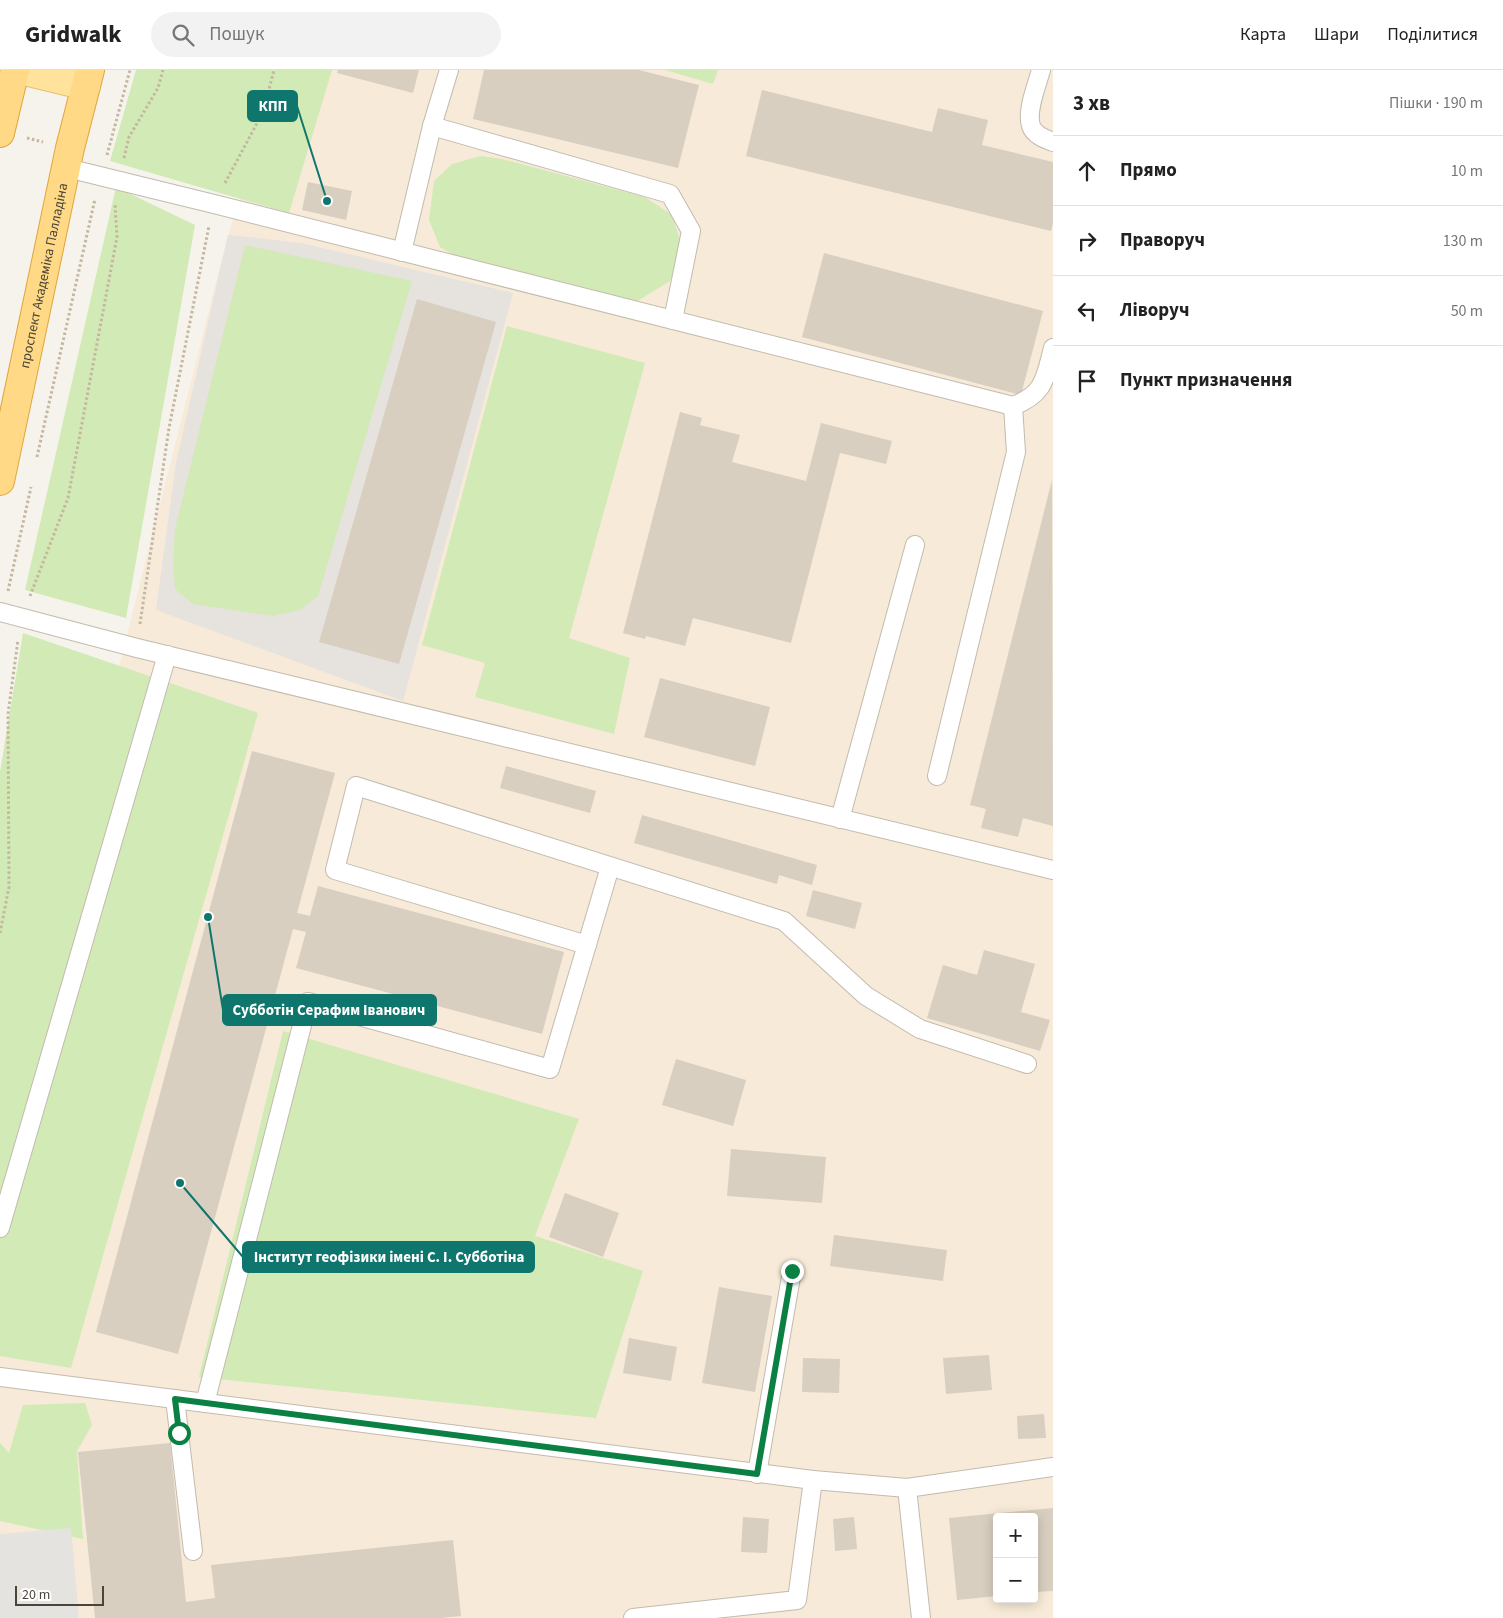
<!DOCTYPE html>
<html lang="uk">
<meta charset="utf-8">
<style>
body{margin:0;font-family:"Source Sans 3",sans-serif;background:#f2f2f2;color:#222}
.controls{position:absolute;right:15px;bottom:15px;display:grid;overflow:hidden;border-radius:5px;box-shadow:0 2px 12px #0003}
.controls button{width:45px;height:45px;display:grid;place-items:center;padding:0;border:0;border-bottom:1px solid #e0e0e0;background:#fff;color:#222;font:25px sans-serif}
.scale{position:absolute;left:15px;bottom:12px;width:89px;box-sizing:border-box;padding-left:5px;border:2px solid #4b4439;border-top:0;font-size:14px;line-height:18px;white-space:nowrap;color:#4b4439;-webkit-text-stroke:4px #fff;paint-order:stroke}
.stop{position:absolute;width:15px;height:15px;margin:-11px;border:4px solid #0b8043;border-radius:50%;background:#fff}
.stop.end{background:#0b8043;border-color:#fff;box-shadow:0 1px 5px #0008}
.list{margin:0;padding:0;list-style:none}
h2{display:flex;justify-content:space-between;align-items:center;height:65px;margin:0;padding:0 20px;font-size:21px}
h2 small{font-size:16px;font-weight:400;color:#767676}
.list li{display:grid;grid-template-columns:32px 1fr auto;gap:15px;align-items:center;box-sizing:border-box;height:70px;padding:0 20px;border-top:1px solid #e0e0e0}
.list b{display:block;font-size:19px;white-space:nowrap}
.list em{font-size:16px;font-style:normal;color:#767676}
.icon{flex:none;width:28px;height:28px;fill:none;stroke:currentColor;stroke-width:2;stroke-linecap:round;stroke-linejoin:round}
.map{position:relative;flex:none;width:1053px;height:1548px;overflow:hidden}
header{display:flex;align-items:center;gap:30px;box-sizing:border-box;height:70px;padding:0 25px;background:#fff;border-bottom:1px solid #e0e0e0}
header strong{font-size:24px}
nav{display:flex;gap:28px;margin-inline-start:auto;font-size:18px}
.search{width:350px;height:45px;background:#f2f2f2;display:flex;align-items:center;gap:12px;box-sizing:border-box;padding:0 18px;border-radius:28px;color:#767676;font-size:19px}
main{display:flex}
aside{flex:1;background:#fff}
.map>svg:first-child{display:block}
</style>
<header>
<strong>Gridwalk</strong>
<div class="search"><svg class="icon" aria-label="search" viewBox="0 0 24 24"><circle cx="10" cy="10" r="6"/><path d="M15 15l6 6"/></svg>Пошук</div>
<nav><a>Карта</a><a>Шари</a><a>Поділитися</a></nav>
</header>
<main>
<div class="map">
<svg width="1053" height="1548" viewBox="0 0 1053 1548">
<rect width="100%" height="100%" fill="#f6f3ec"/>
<path fill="#f7ead8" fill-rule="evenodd" d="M283,0h770v1548h-1053v-460l122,-503 106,-420zM997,1447h37v82h-37z"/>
<polygon fill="#e6e2dd" points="228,165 301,173 513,223 403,631 156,540 176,393"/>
<g fill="#d2eab5">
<polygon points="136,0 332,0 289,143 110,91"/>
<polygon points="665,0 718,0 713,14"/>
<polygon points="481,86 502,89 645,127 672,145 682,177 670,211 636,232 467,193 440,177 429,150 434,111 452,94"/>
<polygon points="116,117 195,155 126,548 25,520"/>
<polygon points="245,175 412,211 318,526 300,540 273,546 193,534 175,519 173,492 175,459"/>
<polygon points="507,256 645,293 569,568 630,588 614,664 475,627 485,593 422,575"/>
<polygon points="23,563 258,643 71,1298 0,1286 0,702"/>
<polygon points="283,961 579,1049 535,1166 643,1201 596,1348 199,1307"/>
<polygon points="85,1333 92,1355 77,1381 83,1469 0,1451 0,1373 9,1383 23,1335"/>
</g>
<polygon fill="#e5e3e0" points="71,1458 79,1548 0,1548 0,1464"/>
<g fill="#d8cfc1">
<polygon points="338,0 419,0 413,23 337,3"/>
<polygon points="484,0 639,0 699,15 678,98 473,49"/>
<polygon points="762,20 932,62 938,38 988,50 982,75 1053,92 1053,153 1051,161 746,86"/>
<polygon points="308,112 352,121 346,150 302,140"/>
<polygon points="824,183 1043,241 1021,325 802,267"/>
<polygon points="417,229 496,252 399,594 319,572"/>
<polygon points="680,342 702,348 700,355 740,365 732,392 806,411 821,353 892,371 886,394 840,383 791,573 693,548 685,576 646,566 645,569 623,563"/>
<polygon points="1052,410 1053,756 1023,748 1018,767 981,758 986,739 970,735"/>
<polygon points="660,608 770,637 755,696 644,667"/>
<polygon points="252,681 335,703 297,843 310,846 318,816 564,882 542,964 296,898 306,862 293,859 178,1284 96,1262"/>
<polygon points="506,696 596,721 590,743 500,718"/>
<polygon points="642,745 817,795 812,815 779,805 777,814 634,773"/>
<polygon points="813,820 862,833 855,859 806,846"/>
<polygon points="984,880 1035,894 1021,942 1050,950 1040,981 927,948 943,895 977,905"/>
<polygon points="676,989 746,1010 733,1056 662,1035"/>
<polygon points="731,1079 826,1087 822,1133 727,1126"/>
<polygon points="565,1123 619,1143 603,1187 549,1167"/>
<polygon points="834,1165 947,1180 943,1211 830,1196"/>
<polygon points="719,1217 772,1226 755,1322 702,1313"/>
<polygon points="629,1268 677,1277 671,1311 623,1303"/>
<polygon points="989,1285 992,1320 946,1324 943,1288"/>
<polygon points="803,1288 840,1289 839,1323 802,1322"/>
<polygon points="1044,1344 1046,1368 1018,1369 1017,1346"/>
<polygon points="170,1373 186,1532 215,1528 211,1495 453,1470 461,1546 440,1548 95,1548 78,1382"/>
<polygon points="1053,1438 1053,1521 1034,1522 1034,1447 997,1447 997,1526 957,1530 949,1448"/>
<polygon points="743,1447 769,1449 767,1483 741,1482"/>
<polygon points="854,1447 857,1479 835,1481 833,1449"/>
</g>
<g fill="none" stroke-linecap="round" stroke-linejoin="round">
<g stroke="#c2bbae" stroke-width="20">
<g id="service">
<path d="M1041,0c-4,15 -15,41 -10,56 3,9 14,13 22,16"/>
<polyline points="432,56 670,124 691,161 673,250"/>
<path d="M67,98l147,36 799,202c32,-12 32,-28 40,-58"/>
<polyline points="402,182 432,56 449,0"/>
<polyline points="0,542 137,578 1053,800"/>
<polyline points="937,706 1016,382 1013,336"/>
<polyline points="840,749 915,475"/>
<polyline points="587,875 335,800 356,716 784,851 866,926 920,959 1027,994"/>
<polyline points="0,1158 167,585"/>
<polyline points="0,1307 813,1410 907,1418 1053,1397"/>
<polyline points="175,1329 193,1481"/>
<polyline points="205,1333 308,932 550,999 610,797"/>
<polyline points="757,1404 792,1201"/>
<polyline points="907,1418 921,1548"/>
<polyline points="633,1548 797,1530 813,1410"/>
</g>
</g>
<g stroke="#e6c16a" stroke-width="30">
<polyline id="primary" points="20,0 86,16"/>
</g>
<g stroke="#e0a43c" stroke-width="30">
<g id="trunk">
<polyline points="0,63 15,0"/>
<path id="s1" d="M0,411l70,-333 20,-78"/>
</g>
</g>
<g stroke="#c4b79f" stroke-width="3" stroke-dasharray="2.5 2.5" stroke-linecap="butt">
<polyline points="27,68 43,72"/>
<polyline points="107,85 130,0"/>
<polyline points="124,88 129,67 158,18 163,0"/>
<polyline points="225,113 263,42 274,0"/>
<polyline points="37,387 95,129"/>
<polyline points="8,521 31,417"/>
<polyline points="30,526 68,428 117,167 115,134"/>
<polyline points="140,554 169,358 209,156"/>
<polyline points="0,863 9,817 8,644 18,570"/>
</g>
<use href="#service" stroke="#fff" stroke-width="18"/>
<use href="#primary" stroke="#ffe39c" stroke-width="28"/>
<use href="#trunk" stroke="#ffd985" stroke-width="28"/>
</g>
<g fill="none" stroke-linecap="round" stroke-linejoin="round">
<polyline stroke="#0b8043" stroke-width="6" points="179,1363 175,1329 757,1404 792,1201"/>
</g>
<g text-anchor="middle" stroke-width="5" stroke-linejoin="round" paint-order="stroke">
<g font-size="14" fill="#4b4439" stroke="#fff">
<text dy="5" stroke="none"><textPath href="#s1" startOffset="210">проспект Академіка Палладіна</textPath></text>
</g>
</g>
<path fill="none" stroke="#0f766e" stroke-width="2" d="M327 131L297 36M208 847L223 940M180 1113L243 1187"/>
<g fill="#0f766e" stroke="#fff" stroke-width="2">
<circle cx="327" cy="131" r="5"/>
<circle cx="208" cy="847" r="5"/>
<circle cx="180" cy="1113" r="5"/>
</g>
<g fill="#0f766e" stroke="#0f766e" stroke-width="2">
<rect x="248" y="21" width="49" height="30" rx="5"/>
<rect x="223" y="925" width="213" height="30" rx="5"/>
<rect x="243" y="1172" width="291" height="30" rx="5"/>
</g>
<g font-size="15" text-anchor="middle" font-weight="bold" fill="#fff">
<text x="273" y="41">КПП</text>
<text x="329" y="945">Субботін Серафим Іванович</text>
<text x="389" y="1192">Інститут геофізики імені С. І. Субботіна</text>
</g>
</svg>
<div class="controls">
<button>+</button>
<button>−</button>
</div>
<div class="scale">20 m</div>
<div class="stop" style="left:179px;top:1363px"></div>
<div class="stop end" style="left:792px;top:1201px"></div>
</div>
<aside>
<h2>3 хв<small>Пішки · 190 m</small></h2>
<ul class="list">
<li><svg class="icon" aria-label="ahead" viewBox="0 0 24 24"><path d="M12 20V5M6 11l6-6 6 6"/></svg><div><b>Прямо</b></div><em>10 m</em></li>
<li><svg class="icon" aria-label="right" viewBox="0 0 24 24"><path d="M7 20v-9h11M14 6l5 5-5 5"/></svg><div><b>Праворуч</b></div><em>130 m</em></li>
<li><svg class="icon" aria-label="left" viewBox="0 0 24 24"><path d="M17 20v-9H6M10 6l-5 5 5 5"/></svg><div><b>Ліворуч</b></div><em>50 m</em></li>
<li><svg class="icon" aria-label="arrive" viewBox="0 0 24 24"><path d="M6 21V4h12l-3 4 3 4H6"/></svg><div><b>Пункт призначення</b></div></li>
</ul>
</aside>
</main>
